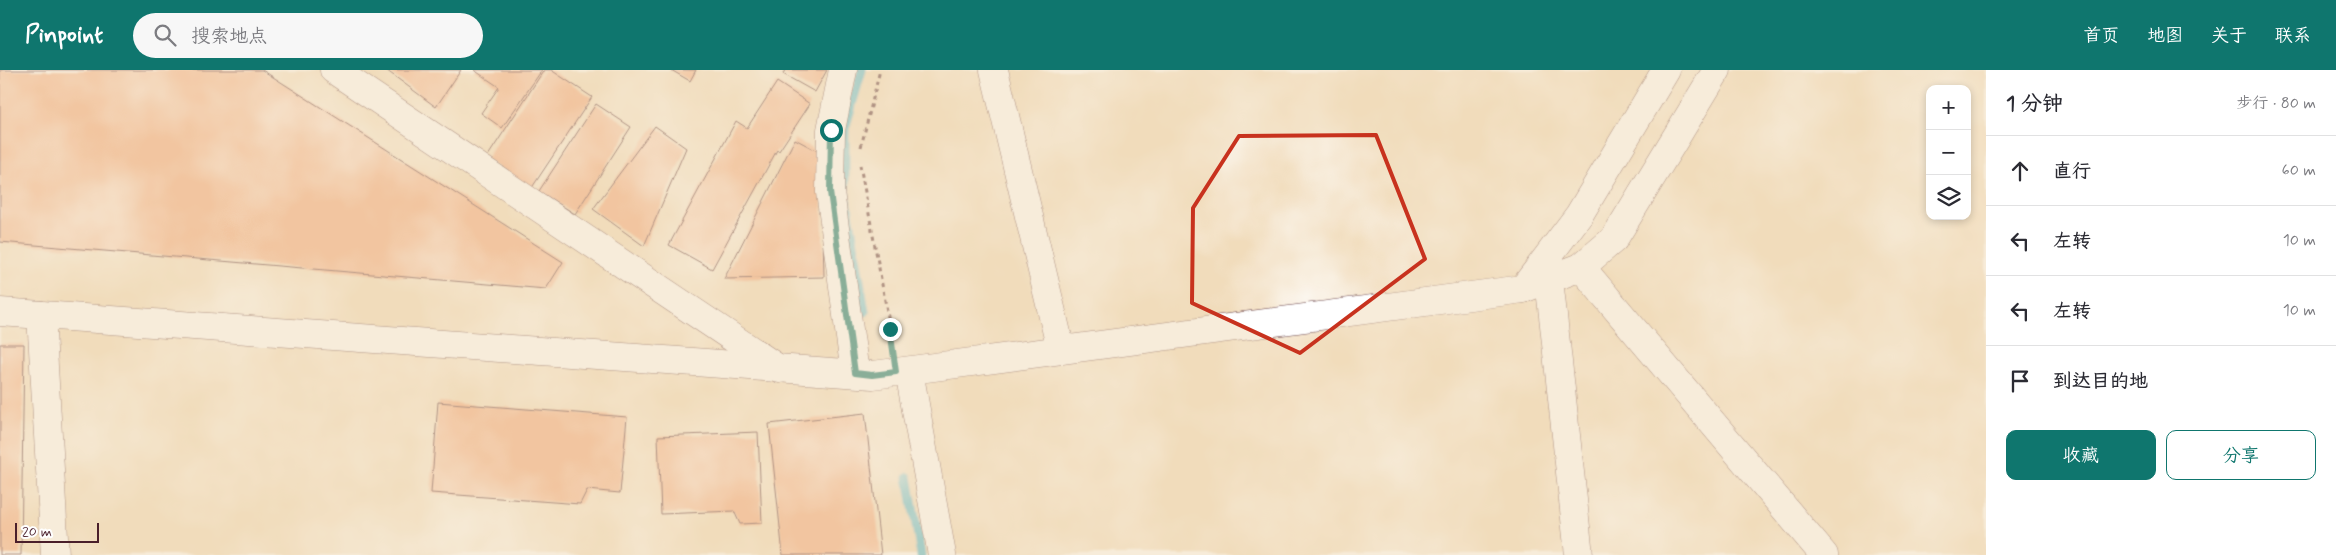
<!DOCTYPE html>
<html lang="zh">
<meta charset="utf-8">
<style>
body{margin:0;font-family:Mynerve,"LXGW WenKai TC",sans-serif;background:#f7f7f7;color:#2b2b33}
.controls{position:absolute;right:15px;top:15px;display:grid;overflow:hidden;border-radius:10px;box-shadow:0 2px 8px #0003}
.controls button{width:45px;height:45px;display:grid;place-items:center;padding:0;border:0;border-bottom:1px solid #e1e1e2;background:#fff;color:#2b2b33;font:25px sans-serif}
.scale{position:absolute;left:15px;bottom:12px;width:84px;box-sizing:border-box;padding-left:5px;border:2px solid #4a1f2b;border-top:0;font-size:14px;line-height:18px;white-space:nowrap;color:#4a1f2b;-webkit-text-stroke:4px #fff;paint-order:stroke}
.stop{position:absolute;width:15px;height:15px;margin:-11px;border:4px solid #0f766e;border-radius:50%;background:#fff}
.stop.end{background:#0f766e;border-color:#fff;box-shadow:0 1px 5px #0008}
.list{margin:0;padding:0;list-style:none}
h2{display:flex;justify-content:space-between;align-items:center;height:65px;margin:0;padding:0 20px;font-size:21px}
h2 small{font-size:16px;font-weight:400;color:#7c7c81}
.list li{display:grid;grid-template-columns:32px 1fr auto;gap:15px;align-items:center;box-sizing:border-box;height:70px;padding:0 20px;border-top:1px solid #e1e1e2}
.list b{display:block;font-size:19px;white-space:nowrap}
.list em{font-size:16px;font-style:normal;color:#7c7c81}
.actions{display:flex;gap:10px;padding:15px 20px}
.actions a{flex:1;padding:11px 0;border:1px solid #0f766e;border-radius:10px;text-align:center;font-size:18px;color:#0f766e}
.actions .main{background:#0f766e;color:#fff}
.icon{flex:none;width:28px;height:28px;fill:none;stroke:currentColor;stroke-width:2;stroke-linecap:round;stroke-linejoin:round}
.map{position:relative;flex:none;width:1986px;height:485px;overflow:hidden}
header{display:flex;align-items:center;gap:30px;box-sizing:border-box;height:70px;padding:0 25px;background:#0f766e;color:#fff}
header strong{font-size:24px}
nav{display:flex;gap:28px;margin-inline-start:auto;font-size:18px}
.search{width:350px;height:45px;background:#f7f7f7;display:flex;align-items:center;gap:12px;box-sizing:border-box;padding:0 18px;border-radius:28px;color:#7c7c81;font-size:19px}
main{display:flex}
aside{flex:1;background:#fff}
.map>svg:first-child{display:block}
</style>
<header>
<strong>Pinpoint</strong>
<div class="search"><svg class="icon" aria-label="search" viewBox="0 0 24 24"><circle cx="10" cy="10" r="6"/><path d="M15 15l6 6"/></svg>搜索地点</div>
<nav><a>首页</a><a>地图</a><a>关于</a><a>联系</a></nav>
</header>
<main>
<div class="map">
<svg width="1986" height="485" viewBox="0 0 1986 485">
<rect width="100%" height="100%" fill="#fff"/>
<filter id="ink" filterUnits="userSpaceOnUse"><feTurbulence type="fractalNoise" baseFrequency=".02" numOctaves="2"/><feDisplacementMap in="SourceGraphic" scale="10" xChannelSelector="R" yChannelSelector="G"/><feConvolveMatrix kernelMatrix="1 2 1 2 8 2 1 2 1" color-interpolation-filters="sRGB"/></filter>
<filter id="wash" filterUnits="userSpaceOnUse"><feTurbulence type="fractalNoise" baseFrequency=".0096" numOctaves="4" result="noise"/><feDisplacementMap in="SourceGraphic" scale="20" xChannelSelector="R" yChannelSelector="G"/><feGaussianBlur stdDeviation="1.12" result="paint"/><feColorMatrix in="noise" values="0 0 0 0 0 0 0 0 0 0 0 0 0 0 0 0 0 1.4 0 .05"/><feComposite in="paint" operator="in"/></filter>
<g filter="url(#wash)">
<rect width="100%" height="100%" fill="#f1dcbb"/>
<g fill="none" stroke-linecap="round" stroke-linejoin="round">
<g stroke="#52bad0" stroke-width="9">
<polyline points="862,0 845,59 845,118 865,242"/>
<polyline points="908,407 921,485"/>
</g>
</g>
<g id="blocks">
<g fill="#f3a97e">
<polygon points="0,0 262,0 563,192 546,219 0,172"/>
<polygon points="386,0 461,0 436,37"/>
<polygon points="474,0 542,0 502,58 481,43 499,17"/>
<polygon points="544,0 551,0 592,27 531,119 486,89"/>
<polygon points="671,0 696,0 690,11"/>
<polygon points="785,0 827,0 815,22 783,4"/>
<polygon points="777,12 810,34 779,81 777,80 712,199 669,175 736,51 747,58"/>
<polygon points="596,34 631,57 575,144 539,121"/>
<polygon points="655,56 686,78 644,176 593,139"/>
<polygon points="795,69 821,83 824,207 724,209"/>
<polygon points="0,274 24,274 21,485 0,485"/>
<polygon points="438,332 627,347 620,423 587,420 580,434 431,423"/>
<polygon points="865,343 881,485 783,485 769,354"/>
<polygon points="758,362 762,453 740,454 734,441 661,444 658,366"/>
</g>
</g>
</g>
<g filter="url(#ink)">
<use href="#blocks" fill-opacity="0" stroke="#633b41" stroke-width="1"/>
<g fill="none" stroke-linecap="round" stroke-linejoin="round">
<g stroke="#633b41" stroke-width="29">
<g id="street">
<polyline points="334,0 779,299"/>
<polyline points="843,0 831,60 830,122 855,303"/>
<polyline points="994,0 1061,280"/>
<polyline points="1581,197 1824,485"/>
<polyline points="1549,209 1579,485"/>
<polyline points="41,245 55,485"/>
<polyline points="909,301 942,485"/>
</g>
</g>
<g stroke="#633b41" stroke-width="29">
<g id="secondary">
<polyline points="1523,219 1579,145 1666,0"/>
<polyline points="0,242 873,305 1523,219 1581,197 1614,169 1717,0"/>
</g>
</g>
<g stroke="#633b41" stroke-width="3" stroke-dasharray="4 4" stroke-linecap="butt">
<polyline points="861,77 880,0"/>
<polyline points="860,95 893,274"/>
</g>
<use href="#street" stroke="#fff" stroke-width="28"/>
<use href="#secondary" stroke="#fff" stroke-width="28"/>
</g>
</g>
<g fill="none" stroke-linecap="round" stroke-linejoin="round" filter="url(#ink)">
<polyline stroke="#0f766e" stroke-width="6" points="831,60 830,122 855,303 872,305 896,302 890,259"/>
</g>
<path d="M0 0H1986V485H0ZM1376,65l49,124 -125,94 -108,-50 1,-95 46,-72z" fill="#f1dcbb" fill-opacity=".55" fill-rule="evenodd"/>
<path fill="none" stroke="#c8321e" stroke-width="4" stroke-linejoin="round" d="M1376,65l49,124 -125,94 -108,-50 1,-95 46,-72z"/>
</svg>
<div class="controls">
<button>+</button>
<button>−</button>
<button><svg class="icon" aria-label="layers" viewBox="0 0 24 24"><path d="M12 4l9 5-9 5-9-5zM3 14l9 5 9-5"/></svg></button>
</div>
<div class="scale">20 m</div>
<div class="stop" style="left:831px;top:60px"></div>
<div class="stop end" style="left:890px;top:259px"></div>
</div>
<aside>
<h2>1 分钟<small>步行 · 80 m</small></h2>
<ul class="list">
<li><svg class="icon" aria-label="ahead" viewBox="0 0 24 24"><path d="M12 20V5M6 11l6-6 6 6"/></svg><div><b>直行</b></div><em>60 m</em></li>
<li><svg class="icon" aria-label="left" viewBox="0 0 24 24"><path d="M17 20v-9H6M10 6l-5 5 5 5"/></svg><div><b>左转</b></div><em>10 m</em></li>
<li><svg class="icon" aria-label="left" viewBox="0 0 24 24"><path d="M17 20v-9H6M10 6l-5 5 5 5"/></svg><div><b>左转</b></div><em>10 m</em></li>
<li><svg class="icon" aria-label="arrive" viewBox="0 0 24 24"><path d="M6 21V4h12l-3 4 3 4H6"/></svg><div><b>到达目的地</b></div></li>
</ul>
<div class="actions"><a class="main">收藏</a><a>分享</a></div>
</aside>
</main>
